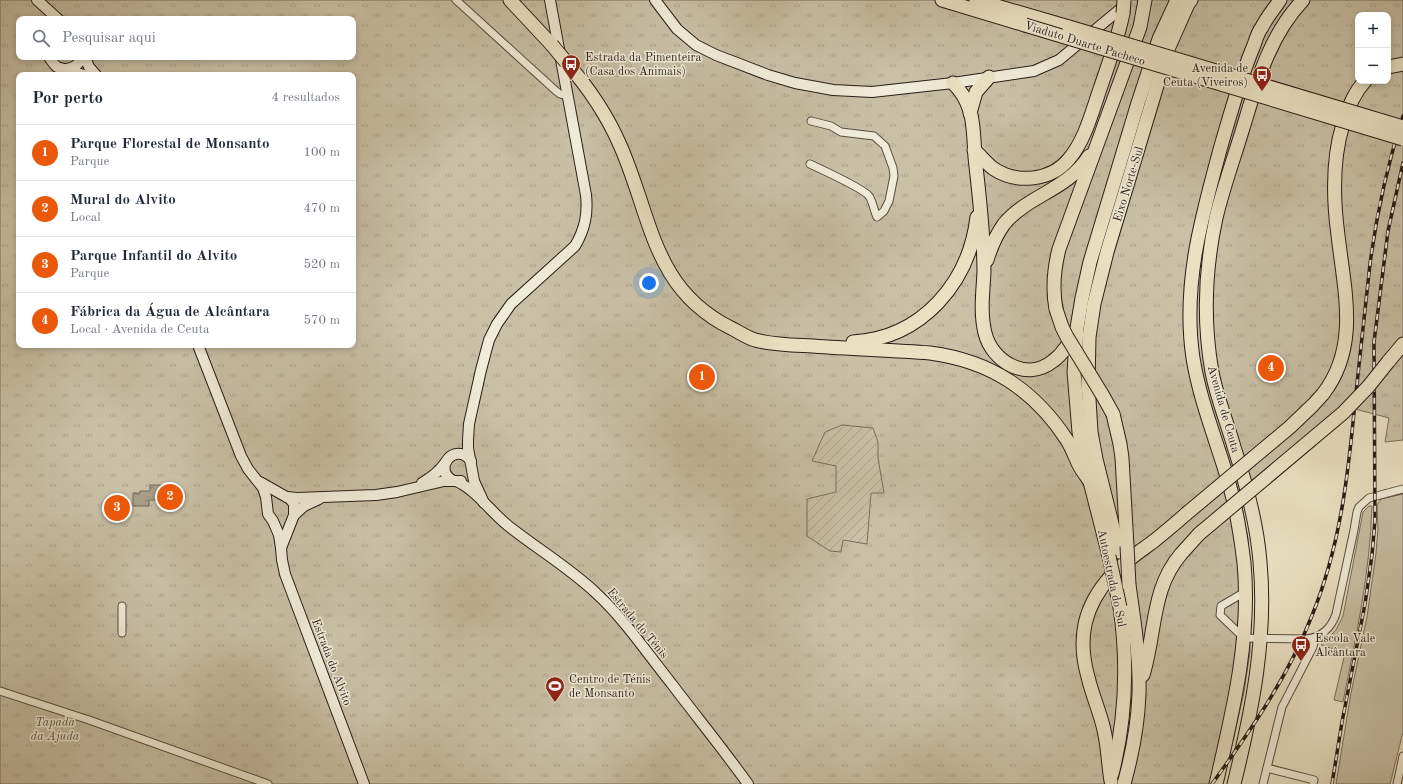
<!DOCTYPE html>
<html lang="pt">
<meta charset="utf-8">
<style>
body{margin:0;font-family:"Old Standard TT",serif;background:#f2f2f3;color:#1f2937}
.controls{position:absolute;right:12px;top:12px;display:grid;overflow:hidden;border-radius:8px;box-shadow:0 2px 6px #0003}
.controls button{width:36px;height:36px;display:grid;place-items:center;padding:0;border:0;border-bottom:1px solid #e0e1e3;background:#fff;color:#1f2937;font:20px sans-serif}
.you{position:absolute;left:649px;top:283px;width:14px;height:14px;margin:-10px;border:3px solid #fff;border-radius:50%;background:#1a73e8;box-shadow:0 0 0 6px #1a73e833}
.badge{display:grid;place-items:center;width:26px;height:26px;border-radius:50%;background:#ea580c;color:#fff;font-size:13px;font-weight:700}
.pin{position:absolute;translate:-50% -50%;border:2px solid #fff;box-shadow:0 1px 4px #0006}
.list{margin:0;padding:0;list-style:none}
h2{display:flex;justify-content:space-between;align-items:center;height:52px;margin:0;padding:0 16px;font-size:17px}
h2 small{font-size:13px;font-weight:400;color:#747a83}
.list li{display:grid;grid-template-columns:26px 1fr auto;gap:12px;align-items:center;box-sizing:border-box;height:56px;padding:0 16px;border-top:1px solid #e0e1e3}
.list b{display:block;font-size:15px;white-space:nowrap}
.list p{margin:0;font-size:13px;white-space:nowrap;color:#747a83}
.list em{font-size:13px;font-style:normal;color:#747a83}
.icon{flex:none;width:22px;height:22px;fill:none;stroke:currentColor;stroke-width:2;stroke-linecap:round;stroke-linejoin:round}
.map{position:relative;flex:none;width:1403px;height:784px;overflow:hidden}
.search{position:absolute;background:#fff;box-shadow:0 2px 6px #0003;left:16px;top:16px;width:340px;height:44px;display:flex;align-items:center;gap:10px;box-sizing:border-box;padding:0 14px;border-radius:8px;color:#747a83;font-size:15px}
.panel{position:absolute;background:#fff;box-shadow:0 2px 6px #0003;left:16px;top:72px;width:340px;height:276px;border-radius:8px}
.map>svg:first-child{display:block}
</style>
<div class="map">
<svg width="1403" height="784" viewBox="0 0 1403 784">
<defs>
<pattern id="park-tufts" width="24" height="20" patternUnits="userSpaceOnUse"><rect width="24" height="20" fill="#c9c0a6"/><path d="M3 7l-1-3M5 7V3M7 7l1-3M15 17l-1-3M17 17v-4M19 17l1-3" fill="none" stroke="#ada48e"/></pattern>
<pattern id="garden-furrows" width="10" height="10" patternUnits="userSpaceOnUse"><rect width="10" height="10" fill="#c9c0a6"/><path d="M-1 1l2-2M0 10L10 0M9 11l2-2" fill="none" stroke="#ada48e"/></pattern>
<pattern id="water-ripples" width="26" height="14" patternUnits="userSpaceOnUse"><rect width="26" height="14" fill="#a89e88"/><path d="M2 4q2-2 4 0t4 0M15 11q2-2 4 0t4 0" fill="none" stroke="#89806e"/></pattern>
</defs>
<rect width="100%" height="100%" fill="#eae1c3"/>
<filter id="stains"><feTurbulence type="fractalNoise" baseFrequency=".005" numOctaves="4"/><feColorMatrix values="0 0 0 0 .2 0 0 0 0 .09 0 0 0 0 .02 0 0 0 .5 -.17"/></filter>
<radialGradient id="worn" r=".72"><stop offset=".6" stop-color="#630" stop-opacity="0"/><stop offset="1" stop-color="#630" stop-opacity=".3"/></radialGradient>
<g fill="#c9c0a6" stroke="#786e5e">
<polygon points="1403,494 1403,732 1390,784 1336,784 1351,693 1367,617 1376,553 1378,528 1377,505 1381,499"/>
<path d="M1369,506h3c-2,68 -16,130 -29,196l-9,-2 11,-47 -24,-8 15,-15 7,-14 20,-104z"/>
</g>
<path fill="url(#park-tufts)" stroke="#786e5e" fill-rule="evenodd" d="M0,0h1403v440l-18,2 4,-24 -34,-9 -44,40 -69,58 6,31 3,41 -1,73 -6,40 -21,92h-1223zM1358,15h30v66h-30zM19,19h334v38h-334zM19,75h334v270h-334z"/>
<polygon fill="url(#garden-furrows)" stroke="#786e5e" points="842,425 873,428 878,442 878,458 884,493 871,493 867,544 843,540 841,552 830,551 807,536 807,499 836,492 836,466 812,461 825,432"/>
<polygon fill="url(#water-ripples)" stroke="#756a5a" points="150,485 161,485 161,500 149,500 149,506 133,506 133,493 140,493 140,491 150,491"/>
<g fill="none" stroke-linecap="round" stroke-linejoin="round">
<g stroke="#584d41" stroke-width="9">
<g id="street">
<polyline points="456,0 556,91 560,94 567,96"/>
<path d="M810,164c12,6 53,24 59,32 4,6 5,15 8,21l7,-6 5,-10 5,-25 -1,-8 -8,-22 -11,-10 -33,-4 -10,-6 -20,-5"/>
<path d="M1245,592l-24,14 -1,9 24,23 61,1c15,-1 26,-10 31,-25l18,-84 3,-18 2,-5 10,-9 34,-9"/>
<polyline points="122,606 122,633"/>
<polyline points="0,691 89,720 268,784"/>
<polyline points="1267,768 1314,780 1313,784"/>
<polyline points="1263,784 1282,707 1313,647 1315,638"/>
<polyline points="1397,784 1403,756"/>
</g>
</g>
<g stroke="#281c16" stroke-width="12">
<g id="secondary">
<polyline points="37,0 58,19"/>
<polyline points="655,0 677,29 696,45 716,55 768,75 795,83 833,90 872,92 953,83 1034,71 1059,60 1125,5"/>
<polyline points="49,57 54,64 57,67 84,75"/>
<polyline points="85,57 89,67 96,75"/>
<path d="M66,69c8,-1 13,-4 16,-12"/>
<polyline points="198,345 241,456 248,469 263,488 266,497 268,514 273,521 279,535 281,548 282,560 285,574 364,784"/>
<path d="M454,481c-23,-11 1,-41 17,-20"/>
<path d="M456,481c21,9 36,33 55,47 28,22 60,41 86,66 28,26 50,59 74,89 25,33 52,66 77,101"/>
<polyline points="260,482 290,499 294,504 294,515 281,548"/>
<path d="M422,483c10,-6 17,-11 23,-20"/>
<polyline points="287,497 297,498 376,495 397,492 444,481 461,481"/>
<path d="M484,503l-10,-22 -6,-33v-8l1,-16 12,-54 8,-30 8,-16 14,-20 64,-58c10,-17 13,-32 11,-51l-36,-195"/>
<polyline points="294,515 304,506 319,499"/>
</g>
</g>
<g stroke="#281c16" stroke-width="15">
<g id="highway">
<polyline points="510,0 552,45"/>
<polyline points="942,0 1025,25"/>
<polyline points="976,0 1069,27"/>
<path d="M566,62c22,25 41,53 54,83 32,72 32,144 111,183 8,4 15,9 24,12 19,5 39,5 58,6 39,3 78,4 117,7 61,8 104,37 137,87 5,8 8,17 12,25 3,6 8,12 12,18"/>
<polyline points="1388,67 1403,64"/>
<path d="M953,83c9,9 13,16 17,28 4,13 4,32 5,46 4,38 9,76 9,115 -1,20 -4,41 1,61 7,29 42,49 68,28 10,-7 16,-18 22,-29"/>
<polyline points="970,113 976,92 989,77"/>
<path d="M974,150c7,6 13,14 20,19 23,15 57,12 75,-10 16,-19 23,-47 31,-70 8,-24 18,-50 23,-76"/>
<path d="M987,260c4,-13 9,-25 17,-36 24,-29 64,-34 85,-68"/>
<path d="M1056,309c-4,-21 -2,-40 3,-60l81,-222 5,-27"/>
<path d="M853,342c69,-4 116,-59 124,-125"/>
<polyline points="1388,362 1403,344"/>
<path d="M1323,394c37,-48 21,-104 15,-159 -5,-37 -6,-75 5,-111 6,-17 10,-30 22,-43"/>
<polyline points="1113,414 1120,444 1122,458 1127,546"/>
<polyline points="1119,552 1096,459 1091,432 1088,383 1089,337 1094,304 1107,252 1168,49 1188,4 1191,0"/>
<polyline points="1109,556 1084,458 1079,432 1074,372 1077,328 1082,298 1090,262 1138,103 1159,39 1177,0"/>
<path d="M1143,675c3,-10 5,-20 7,-31 6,-33 8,-63 31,-90"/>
<path d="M1112,774c14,-55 16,-111 8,-167"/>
<path d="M1111,781c-3,-18 -3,-37 -8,-55 -4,-16 -11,-32 -15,-49 -11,-39 -4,-71 23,-101 13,-14 28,-24 43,-35 11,-9 22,-18 32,-27"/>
<path d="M1124,784c8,-29 14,-60 15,-90 1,-37 -5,-73 -10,-109"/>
<path d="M1216,784c17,-73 35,-146 28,-221 -3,-25 -7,-51 -14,-76 -12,-43 -30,-85 -37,-129 -11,-74 9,-142 28,-212 10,-34 19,-68 33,-101 2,-6 4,-13 8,-18 5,-10 12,-18 18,-27"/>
<path d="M1234,784c18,-73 33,-146 26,-222 -3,-38 -14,-79 -26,-115 -7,-25 -17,-49 -22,-75 -9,-51 -7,-103 4,-154 7,-30 18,-60 27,-90 14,-46 26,-92 60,-128"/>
</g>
</g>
<use href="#street" stroke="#f1ecd8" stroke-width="7"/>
<use href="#secondary" stroke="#f1ecd8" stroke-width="10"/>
<use href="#highway" stroke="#eae1c3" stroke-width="13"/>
<g stroke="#281c16" stroke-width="3.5">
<g id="rail">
<path d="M1212,784c38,-53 75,-105 99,-166 29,-70 37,-141 44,-216 5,-46 10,-92 15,-138 7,-53 17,-98 33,-148"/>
<polyline points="1332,784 1342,722 1365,604 1372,555 1375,520 1374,342 1388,231 1403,163"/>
</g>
</g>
<use href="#rail" stroke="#f1ecd8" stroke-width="2" stroke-dasharray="6" stroke-linecap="butt"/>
<g stroke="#281c16" stroke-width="15" stroke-linecap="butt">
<g id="highway-bridge">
<polyline points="1123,13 1124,0"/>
<polyline points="1025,25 1403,139"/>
<polyline points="1069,27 1403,127"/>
<polyline points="552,45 566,62"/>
<polyline points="1056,309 1062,327 1067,337 1103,396 1113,414"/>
<polyline points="1186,514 1290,427 1313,405 1323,394"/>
<polyline points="1127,546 1129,585"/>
<polyline points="1181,554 1199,534 1343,413 1368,387 1388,362"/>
<polyline points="1109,556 1120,607"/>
</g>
</g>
<use href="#highway-bridge" stroke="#eae1c3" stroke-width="13"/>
</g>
<defs>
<g id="bus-pin" transform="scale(1)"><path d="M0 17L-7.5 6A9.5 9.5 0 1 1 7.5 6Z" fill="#8f2418" stroke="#f1ecd8"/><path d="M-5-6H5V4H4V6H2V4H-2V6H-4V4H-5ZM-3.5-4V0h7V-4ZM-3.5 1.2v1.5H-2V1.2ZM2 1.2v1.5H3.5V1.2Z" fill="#fff"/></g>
<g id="stadium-pin" transform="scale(1)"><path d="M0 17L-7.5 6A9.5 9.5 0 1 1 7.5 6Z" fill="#8f2418" stroke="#f1ecd8"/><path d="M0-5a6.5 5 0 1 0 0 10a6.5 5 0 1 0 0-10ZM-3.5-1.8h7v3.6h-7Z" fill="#fff"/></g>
</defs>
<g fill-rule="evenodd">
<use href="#bus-pin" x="571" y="64"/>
<use href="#bus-pin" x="1262" y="75"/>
<use href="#bus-pin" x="1301" y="645"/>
<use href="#stadium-pin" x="555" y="686"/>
</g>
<g text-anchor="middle" stroke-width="3" stroke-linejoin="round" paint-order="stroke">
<g font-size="12" fill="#281c16" stroke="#f1ecd8">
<text transform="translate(1085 43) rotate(17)" y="4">Viaduto Duarte Pacheco</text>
<text transform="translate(1128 184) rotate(-73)" y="4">Eixo Norte-Sul</text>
<text transform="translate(1224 409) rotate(74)" y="4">Avenida de Ceuta</text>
<text transform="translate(1112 578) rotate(78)" y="4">Autoestrada do Sul</text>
<text transform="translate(638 623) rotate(50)" y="4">Estrada do Ténis</text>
<text transform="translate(332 662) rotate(69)" y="4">Estrada do Alvito</text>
</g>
<g font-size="12" fill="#281c16" stroke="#f1ecd8" text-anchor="start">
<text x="585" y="61">Estrada da Pimenteira<tspan x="585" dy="14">(Casa dos Animais)</tspan></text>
<text x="1248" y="72" text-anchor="end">Avenida de<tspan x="1248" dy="14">Ceuta (Viveiros)</tspan></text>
<text x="1315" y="642">Escola Vale<tspan x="1315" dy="14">Alcântara</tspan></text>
<text x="569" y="683">Centro de Ténis<tspan x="569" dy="14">de Monsanto</tspan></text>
</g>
<g font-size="12" font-style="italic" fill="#584d41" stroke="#f1ecd8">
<text x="55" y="726">Tapada<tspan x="55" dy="14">da Ajuda</tspan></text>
</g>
</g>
<rect width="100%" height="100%" filter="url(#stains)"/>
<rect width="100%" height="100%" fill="url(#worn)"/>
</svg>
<div class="controls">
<button>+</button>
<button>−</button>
</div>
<div class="you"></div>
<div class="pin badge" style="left:702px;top:377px">1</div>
<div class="pin badge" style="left:170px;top:497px">2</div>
<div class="pin badge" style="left:117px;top:508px">3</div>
<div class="pin badge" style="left:1271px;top:368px">4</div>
<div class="search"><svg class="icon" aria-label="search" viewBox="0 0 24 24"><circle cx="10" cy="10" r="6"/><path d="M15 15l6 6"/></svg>Pesquisar aqui</div>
<section class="panel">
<h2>Por perto<small>4 resultados</small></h2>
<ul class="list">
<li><span class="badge">1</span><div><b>Parque Florestal de Monsanto</b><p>Parque</p></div><em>100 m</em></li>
<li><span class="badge">2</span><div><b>Mural do Alvito</b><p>Local</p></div><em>470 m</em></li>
<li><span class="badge">3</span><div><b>Parque Infantil do Alvito</b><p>Parque</p></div><em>520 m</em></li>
<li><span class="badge">4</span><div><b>Fábrica da Água de Alcântara</b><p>Local · Avenida de Ceuta</p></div><em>570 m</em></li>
</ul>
</section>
</div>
